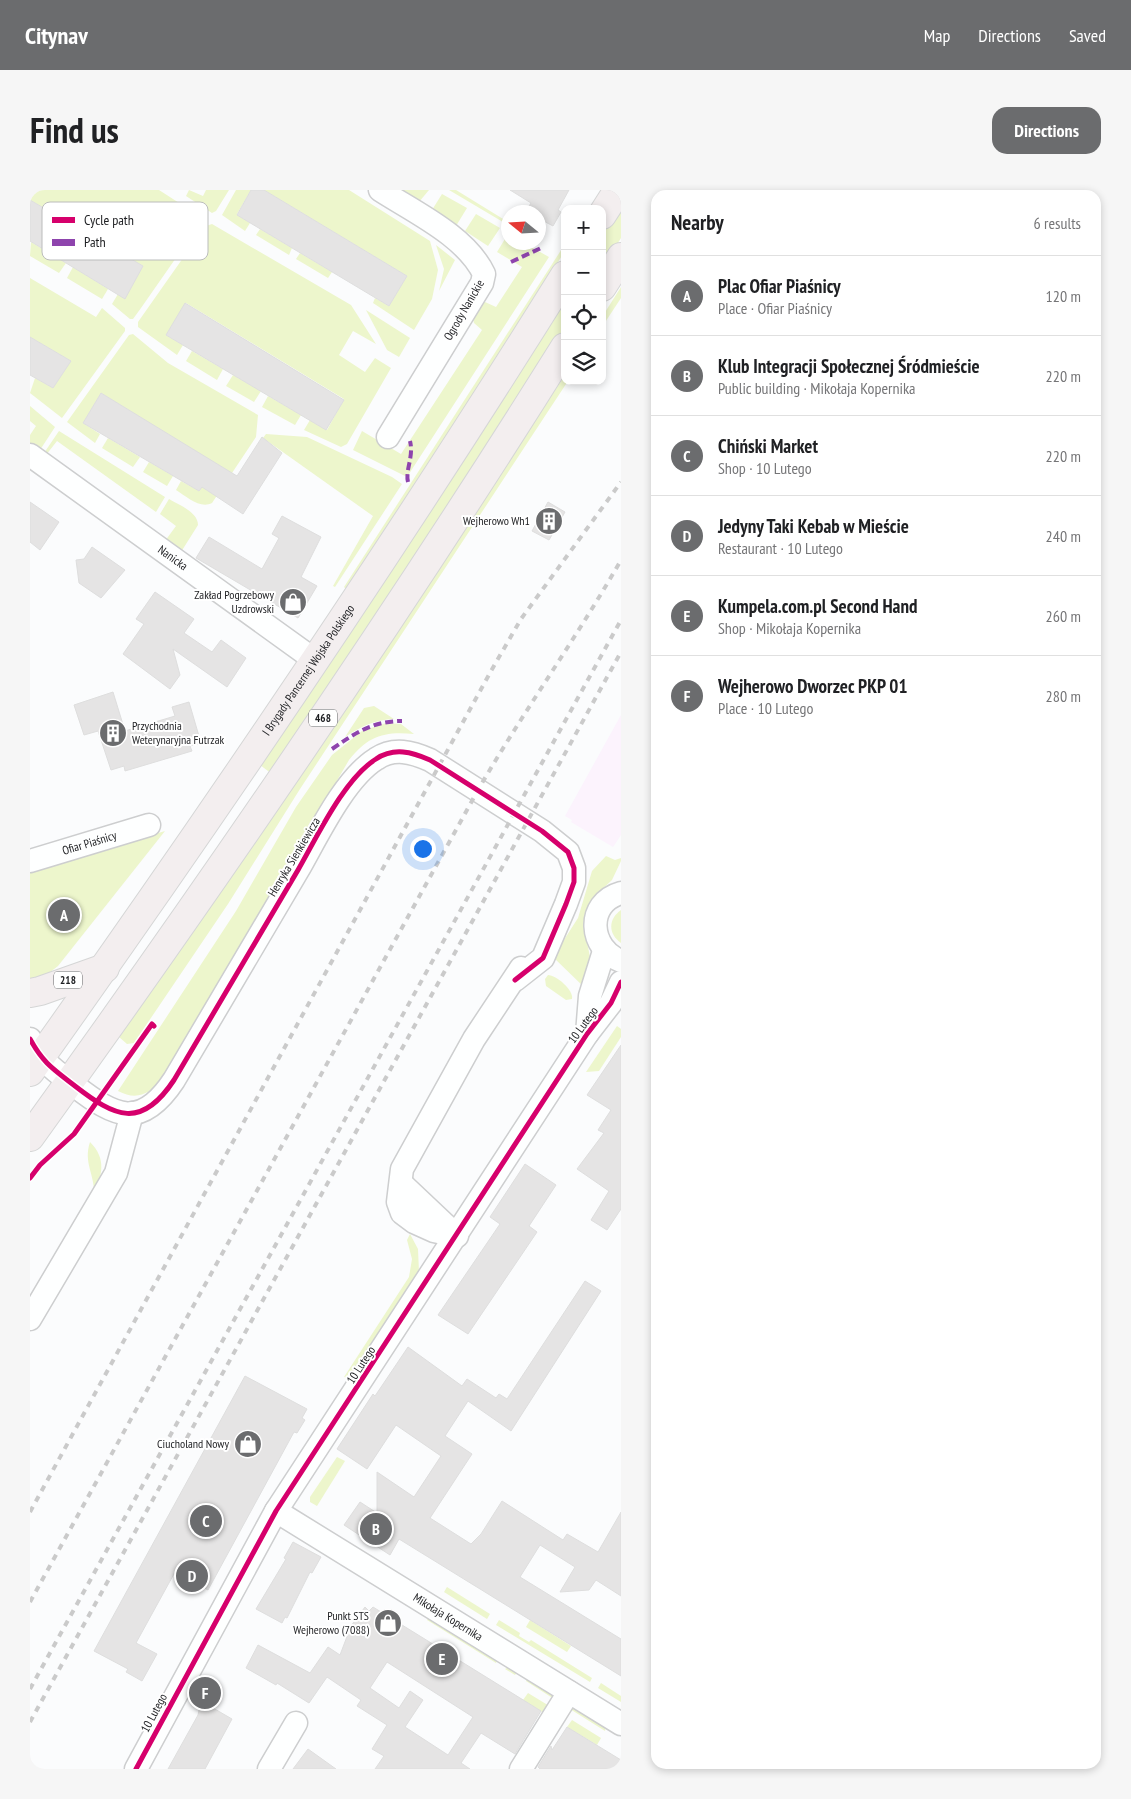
<!DOCTYPE html>
<meta charset="utf-8">
<style>
body{margin:0;font-family:"PT Sans Narrow",sans-serif;background:#f6f6f6;color:#202124}
.controls{position:absolute;right:15px;top:15px;display:grid;overflow:hidden;border-radius:10px;box-shadow:0 2px 8px #0003}
.controls button{width:45px;height:45px;display:grid;place-items:center;padding:0;border:0;border-bottom:1px solid #e0e0e0;background:#fff;color:#202124;font:25px sans-serif}
.compass{position:absolute;left:471px;top:15px;width:45px;height:45px;border-radius:50%;background:#fff;box-shadow:0 2px 8px #0003;rotate:288deg}
.you{position:absolute;left:392px;top:658px;width:18px;height:18px;margin:-12px;border:4px solid #fff;border-radius:50%;background:#1a73e8;box-shadow:0 0 0 8px #1a73e833}
.badge{display:grid;place-items:center;width:32px;height:32px;border-radius:50%;background:#6b6c6e;color:#fff;font-size:16px;font-weight:700}
.pin{position:absolute;translate:-50% -50%;border:2px solid #fff;box-shadow:0 1px 5px #0006}
.list{margin:0;padding:0;list-style:none}
h2{display:flex;justify-content:space-between;align-items:center;height:65px;margin:0;padding:0 20px;font-size:21px}
h2 small{font-size:16px;font-weight:400;color:#757577}
.list li{display:grid;grid-template-columns:32px 1fr auto;gap:15px;align-items:center;box-sizing:border-box;height:80px;padding:0 20px;border-top:1px solid #e0e0e0}
.list b{display:block;font-size:19px;white-space:nowrap}
.list p{margin:0;font-size:16px;white-space:nowrap;color:#757577}
.list em{font-size:16px;font-style:normal;color:#757577}
.icon{flex:none;width:28px;height:28px;fill:none;stroke:currentColor;stroke-width:2;stroke-linecap:round;stroke-linejoin:round}
.map{position:relative;flex:none;width:591px;height:1579px;overflow:hidden;border-radius:15px}
header{display:flex;align-items:center;gap:30px;box-sizing:border-box;height:70px;padding:0 25px;background:#6b6c6e;color:#fff}
header strong{font-size:24px}
nav{display:flex;gap:28px;margin-inline-start:auto;font-size:18px}
.intro{display:flex;align-items:center;justify-content:space-between;box-sizing:border-box;height:120px;padding:0 30px}
h1{margin:0;font-size:35px}
.button{padding:12px 22px;border-radius:15px;background:#6b6c6e;color:#fff;font-size:18px;font-weight:700}
main{display:flex;gap:30px;padding:0 30px}
aside{flex:1;background:#fff;border-radius:15px;box-shadow:0 2px 8px #0003}
.map>svg:first-child{display:block}
</style>
<header>
<strong>Citynav</strong>
<nav><a>Map</a><a>Directions</a><a>Saved</a></nav>
</header>
<div class="intro"><h1>Find us</h1><a class="button">Directions</a></div>
<main>
<div class="map">
<svg width="591" height="1579" viewBox="0 0 591 1579">
<rect width="100%" height="100%" fill="#fbfcfd"/>
<polygon fill="#fcf3fd" points="591,525 591,645 583,657 541,632 542,630 535,626"/>
<g fill="#edf6cc">
<polygon points="0,0 129,0 171,27 171,32 111,118 103,129 100,129 82,114 88,104 95,108 113,76 0,10"/>
<polygon points="159,0 173,6 176,0 199,0 186,21 182,23 156,6"/>
<polygon points="206,0 221,0 207,24 220,33 215,41 192,25"/>
<polygon points="234,0 319,0 400,51 408,80 402,109 384,140 343,113 345,108 359,116 377,86"/>
<polygon points="370,0 399,0 389,12"/>
<polygon points="419,0 426,0 478,32 478,35"/>
<polygon points="412,4 437,18 426,36 402,20"/>
<polygon points="591,14 591,48 572,78 572,44"/>
<polygon points="446,24 470,38 458,56 435,41"/>
<polygon points="182,34 321,115 346,154 323,141 309,165 335,182 345,168 361,178 317,254 311,257 274,240 280,230 297,240 314,209 156,113 136,145 153,155 147,165 108,137 108,132 160,58 166,62 173,52 168,48 176,36"/>
<polygon points="230,39 262,58 259,65 226,45"/>
<polygon points="478,44 478,52 494,53 519,67 377,287 323,260 332,241 371,264 452,140 444,133 442,125 449,113 455,112 466,117 492,77 467,62"/>
<polygon points="1,52 36,73 29,83 0,66"/>
<polygon points="535,54 535,61 428,229 316,399 314,397"/>
<polygon points="406,55 425,70 409,101 414,79"/>
<polygon points="270,63 302,82 298,88 266,69"/>
<polygon points="43,77 78,99 72,109 37,88"/>
<polygon points="0,88 66,127 72,118 95,138 95,141 32,228 0,203 5,188 23,198 41,171 0,147"/>
<polygon points="591,97 591,108 572,137 572,127"/>
<polygon points="535,104 535,137 461,253 242,584 230,575"/>
<polygon points="336,120 380,148 369,167 357,160"/>
<path d="M103,144l35,29 90,52 -2,22 -44,66c-12,6 -25,-6 -36,-13l5,-9 18,10 17,-27 -115,-71 -18,30 17,11 -5,9 -28,-21 62,-87z"/>
<polygon points="162,161 193,179 187,190 156,171"/>
<polygon points="203,185 231,201 224,212 196,196"/>
<polygon points="535,185 535,191 538,191 270,599 198,714 104,853 97,854 89,847 293,554"/>
<polygon points="238,206 271,225 265,235 232,217"/>
<polygon points="0,216 25,237 10,260 0,253 0,245 6,236 0,231"/>
<polygon points="29,241 135,307 126,322 27,251 16,265 14,263"/>
<polygon points="236,244 277,247 362,287 372,294 305,397 303,396 343,326 233,248"/>
<polygon points="78,248 110,267 103,277 72,258"/>
<polygon points="119,272 143,286 137,296 113,282"/>
<path d="M139,309c10,6 29,13 29,26l-17,27 -16,-11 11,-15 -16,-12z"/>
<path d="M344,516l20,13c-20,1 -32,7 -49,18l19,-29z"/>
<path d="M356,533l15,1 13,10c-30,-3 -46,2 -65,26l-186,319c-14,15 -26,22 -45,12l118,-180 60,-104 36,-52 30,-24z"/>
<polygon points="135,641 28,776 19,783 0,790 0,682"/>
<polygon points="576,666 585,670 591,668 591,671 582,690 565,706 556,721 554,737 561,772 555,798 523,767 548,728 562,681"/>
<path d="M591,720v33c-13,-9 -13,-24 0,-33z"/>
<path d="M518,785c8,0 26,15 24,24l-6,1 -20,-14 -1,-7z"/>
<polygon points="587,836 591,839 591,847 569,881 556,882"/>
<path d="M60,952c17,17 12,33 4,53 1,-21 -11,-32 -4,-53z"/>
<polygon points="380,1044 388,1059 389,1082 322,1189 314,1187 379,1087 382,1069 377,1050"/>
<polygon points="307,1267 315,1271 287,1316 280,1312 280,1307"/>
<polygon points="417,1397 460,1424 457,1429 414,1402"/>
<polygon points="398,1428 466,1467 467,1471 466,1473 397,1430"/>
<polygon points="469,1430 490,1443 489,1446 499,1452 501,1450 562,1488 560,1492 466,1435"/>
<polygon points="500,1430 541,1456 537,1462 496,1437"/>
<polygon points="480,1476 522,1504 524,1509 496,1491 497,1489 487,1482 485,1485 475,1479"/>
<polygon points="571,1493 591,1506 591,1512 568,1498"/>
<polygon points="498,1503 521,1517 514,1528 512,1522 493,1510"/>
<polygon points="545,1518 576,1535 575,1541 540,1519"/>
<polygon points="542,1530 571,1548 567,1555 537,1537"/>
</g>
<g fill="#e5e4e4" stroke="#dedede" fill-rule="evenodd">
<polygon points="221,0 234,0 377,86 359,116 207,25"/>
<polygon points="480,0 539,0 528,20 531,22 523,36 508,28 508,22 496,21 501,13"/>
<polygon points="0,10 113,76 95,109 0,51"/>
<polygon points="155,113 314,210 296,240 136,145"/>
<polygon points="0,147 41,171 23,198 0,185"/>
<polygon points="71,203 207,286 232,247 252,263 213,324 172,297 169,301 53,233"/>
<polygon points="0,312 29,332 10,360 0,352"/>
<polygon points="518,312 535,322 519,350 502,341"/>
<polygon points="252,326 291,347 271,387 287,396 268,428 166,368 179,347 232,379 249,348 242,344"/>
<polygon points="62,357 95,380 71,408 49,393 46,370 54,369"/>
<polygon points="125,402 164,429 154,443 182,462 191,450 216,468 197,497 143,459 150,485 140,499 93,464 114,434 106,429"/>
<polygon points="83,502 95,541 145,526 142,517 159,512 171,553 160,556 162,561 95,581 94,576 81,580 68,541 54,545 44,515"/>
<polygon points="591,855 591,1019 577,1040 561,1030 579,1001 547,979 574,943 568,940 581,920 557,905"/>
<polygon points="495,974 526,995 499,1036 507,1042 438,1144 408,1125 470,1034 460,1027"/>
<polygon points="555,1091 571,1101 481,1241 438,1211 415,1246 442,1264 400,1328 441,1354 451,1344 472,1311 533,1350 537,1344 568,1362 591,1322 591,1406 566,1390 559,1400 530,1402 545,1377 510,1355 490,1387 591,1449 591,1486 369,1349 360,1365 314,1335 330,1312 347,1323 347,1282 384,1307 411,1266 366,1235 337,1279 307,1259 343,1204 345,1206 378,1157 432,1196 437,1189 466,1208 469,1204 477,1209"/>
<polygon points="215,1186 277,1219 272,1228 275,1230 267,1243 264,1242 178,1400 145,1382 106,1453 127,1464 112,1491 96,1482 98,1479 64,1461"/>
<polygon points="263,1352 291,1367 282,1383 280,1382 257,1428 255,1427 252,1433 226,1419 256,1369 254,1368"/>
<path d="M335,1417l4,4 4,-4 168,104 -26,43 -34,-21 -20,30 9,6h-95l9,-13 -12,-7 15,-24 -30,-19 4,-6 -34,-23 -18,26 -32,-20 -1,2 -30,-17 12,-23 52,28 18,-26 12,8 11,-29zM357,1472l86,55 -25,38 -43,-28 18,-27 -13,-9 -11,17 -29,-20z"/>
<polygon points="171,1511 202,1529 175,1579 138,1579 168,1525"/>
<polygon points="537,1537 591,1570 591,1579 510,1579 508,1577 521,1556 522,1560"/>
<polygon points="278,1559 306,1579 263,1579"/>
</g>
<g fill="none" stroke-linecap="round" stroke-linejoin="round">
<g stroke="#cdcecf" stroke-width="25">
<g id="minor">
<path d="M350,0c34,22 86,46 104,84l-2,9 -94,154"/>
<path id="s1" d="M0,265l286,206"/>
<path id="s2" d="M0,671l119,-36"/>
<path d="M591,703c-36,10 -32,56 0,68"/>
<polyline points="557,844 560,806 574,761"/>
<path d="M0,849c13,24 23,30 45,47 40,31 66,44 99,-6 41,-70 82,-140 124,-210 19,-33 46,-91 78,-111 18,-12 36,-7 54,1l112,71 26,21 6,16v14l-8,22 -23,54 -28,22"/>
<polyline points="371,993 425,1044"/>
<polyline points="427,1046 404,1041 384,1032 372,1023 368,1012 372,979 444,849 491,778"/>
<polyline points="0,1129 86,983 102,923"/>
<path id="s3" d="M246,1321l345,213"/>
<polyline points="106,1579 246,1321 557,844 581,813 591,792"/>
<polyline points="239,1579 266,1533"/>
<polyline points="491,1579 539,1502"/>
</g>
</g>
<g stroke="#d5d6d6" stroke-width="30">
<g id="major">
<polyline points="572,25 588,0"/>
<polyline points="572,97 591,67"/>
<polyline points="0,803 10,801 75,778"/>
<path id="s4" d="M0,882c186,-261 365,-525 535,-797"/>
<path d="M0,947c186,-258 366,-520 535,-790"/>
</g>
</g>
<use href="#minor" stroke="#feffff" stroke-width="22"/>
<use href="#major" stroke="#f3eeef" stroke-width="28"/>
<g stroke="#cacaca" stroke-width="4" stroke-dasharray="6 6" stroke-linecap="butt">
<polyline points="0,1322 461,481 491,429 591,292"/>
<path d="M0,1412l448,-812c45,-78 98,-151 143,-230"/>
<polyline points="0,1499 591,430"/>
<polyline points="0,1532 591,462"/>
</g>
<g stroke="#8e44ad" stroke-width="4" stroke-dasharray="8 4" stroke-linecap="butt">
<polyline points="481,72 511,58"/>
<path d="M378,292c-3,-12 6,-25 2,-41"/>
<path d="M302,559c23,-16 41,-28 70,-28"/>
</g>
<g stroke="#fff" stroke-width="8">
<g id="cycleway">
<path d="M0,849c13,24 23,30 45,47 40,31 66,44 99,-6 41,-70 82,-140 124,-210 19,-33 46,-91 78,-111 18,-12 36,-7 54,1l112,71 26,21 6,16v14l-8,22 -23,54 -28,22"/>
<polyline points="0,988 10,975 44,944 122,834 124,836"/>
<polyline points="106,1579 246,1321 557,844 581,813 591,792"/>
</g>
</g>
<use href="#cycleway" stroke="#d6006c" stroke-width="5"/>
</g>
<defs>
<g id="building-disc" transform="scale(1.4375)"><circle r="9.5" fill="#6b6c6e" stroke="#fff"/><path d="M-4-6H4V6H1V3H-1V6H-4ZM-2.5-4.3h1.7v1.8h-1.7ZM.8-4.3h1.7v1.8H.8ZM-2.5-1h1.7V.8h-1.7ZM.8-1h1.7V.8H.8Z" fill="#fff"/></g>
<g id="shop-disc" transform="scale(1.4375)"><circle r="9.5" fill="#6b6c6e" stroke="#fff"/><path d="M-5-2.5h2.3a2.7 3.5 0 0 1 5.4 0H5L5.5 6h-11ZM-1.5-2.5h3a1.5 2.3 0 0 0-3 0Z" fill="#fff"/></g>
</defs>
<g fill-rule="evenodd">
<use href="#building-disc" x="519" y="331"/>
<use href="#shop-disc" x="263" y="412"/>
<use href="#building-disc" x="83" y="543"/>
<use href="#shop-disc" x="218" y="1254"/>
<use href="#shop-disc" x="358" y="1433"/>
</g>
<g text-anchor="middle" stroke-width="4" stroke-linejoin="round" paint-order="stroke">
<g fill="#fff" stroke="#616264" stroke-width="1">
<rect x="279" y="519.5" width="28" height="17" rx="4"/>
<rect x="24" y="781.5" width="28" height="17" rx="4"/>
</g>
<g font-size="11" font-weight="bold" fill="#1d1e21">
<text x="293" y="532">468</text>
<text x="38" y="794">218</text>
</g>
<g font-size="12" fill="#1d1e21" stroke="#fff">
<text transform="translate(434 120) rotate(-60)" y="4">Ogrody Nanickie</text>
<text dy="4" stroke="none"><textPath href="#s1" startOffset="176">Nanicka</textPath></text>
<text dy="4" stroke="none"><textPath href="#s4" startOffset="489">I Brygady Pancernej Wojska Polskiego</textPath></text>
<text dy="4" stroke="none"><textPath href="#s2" startOffset="62">Ofiar Piaśnicy</textPath></text>
<text transform="translate(264 667) rotate(-59)" y="4">Henryka Sienkiewicza</text>
<text transform="translate(553 835) rotate(-54)" y="4">10 Lutego</text>
<text transform="translate(331 1175) rotate(-57)" y="4">10 Lutego</text>
<text dy="4" stroke="none"><textPath href="#s3" startOffset="202">Mikołaja Kopernika</textPath></text>
<text transform="translate(124 1523) rotate(-62)" y="4">10 Lutego</text>
</g>
<g font-size="12" fill="#1d1e21" stroke="#fff" text-anchor="end">
<text x="500" y="335">Wejherowo Wh1</text>
<text x="244" y="409">Zakład Pogrzebowy<tspan x="244" dy="14">Uzdrowski</tspan></text>
<text x="102" y="540" text-anchor="start">Przychodnia<tspan x="102" dy="14">Weterynaryjna Futrzak</tspan></text>
<text x="199" y="1258">Ciucholand Nowy</text>
<text x="339" y="1430">Punkt STS<tspan x="339" dy="14">Wejherowo (7088)</tspan></text>
</g>
</g>
<rect x="12" y="12" width="166" height="58" rx="8" fill="#fff" stroke="#bbbcbc" stroke-width="1"/>
<rect x="22" y="27" width="23" height="6" fill="#d6006c"/>
<rect x="22" y="49" width="23" height="7" fill="#8e44ad"/>
<g font-size="14" fill="#1d1e21">
<text x="54" y="35">Cycle path</text>
<text x="54" y="57">Path</text>
</g>
</svg>
<div class="controls">
<button>+</button>
<button>−</button>
<button><svg class="icon" aria-label="locate" viewBox="0 0 24 24"><circle cx="12" cy="12" r="6"/><path d="M12 2v4M12 18v4M2 12h4M18 12h4"/></svg></button>
<button><svg class="icon" aria-label="layers" viewBox="0 0 24 24"><path d="M12 4l9 5-9 5-9-5zM3 14l9 5 9-5"/></svg></button>
</div>
<svg class="compass" viewBox="-18 -18 36 36"><path d="M0-13l5 13h-10z" fill="#e53935"/><path d="M0 13l5-13h-10z" fill="#757577"/></svg>
<div class="you"></div>
<div class="pin badge" style="left:34px;top:725px">A</div>
<div class="pin badge" style="left:346px;top:1339px">B</div>
<div class="pin badge" style="left:176px;top:1331px">C</div>
<div class="pin badge" style="left:162px;top:1386px">D</div>
<div class="pin badge" style="left:412px;top:1469px">E</div>
<div class="pin badge" style="left:175px;top:1503px">F</div>
</div>
<aside>
<h2>Nearby<small>6 results</small></h2>
<ul class="list">
<li><span class="badge">A</span><div><b>Plac Ofiar Piaśnicy</b><p>Place · Ofiar Piaśnicy</p></div><em>120 m</em></li>
<li><span class="badge">B</span><div><b>Klub Integracji Społecznej Śródmieście</b><p>Public building · Mikołaja Kopernika</p></div><em>220 m</em></li>
<li><span class="badge">C</span><div><b>Chiński Market</b><p>Shop · 10 Lutego</p></div><em>220 m</em></li>
<li><span class="badge">D</span><div><b>Jedyny Taki Kebab w Mieście</b><p>Restaurant · 10 Lutego</p></div><em>240 m</em></li>
<li><span class="badge">E</span><div><b>Kumpela.com.pl Second Hand</b><p>Shop · Mikołaja Kopernika</p></div><em>260 m</em></li>
<li><span class="badge">F</span><div><b>Wejherowo Dworzec PKP 01</b><p>Place · 10 Lutego</p></div><em>280 m</em></li>
</ul>
</aside>
</main>
